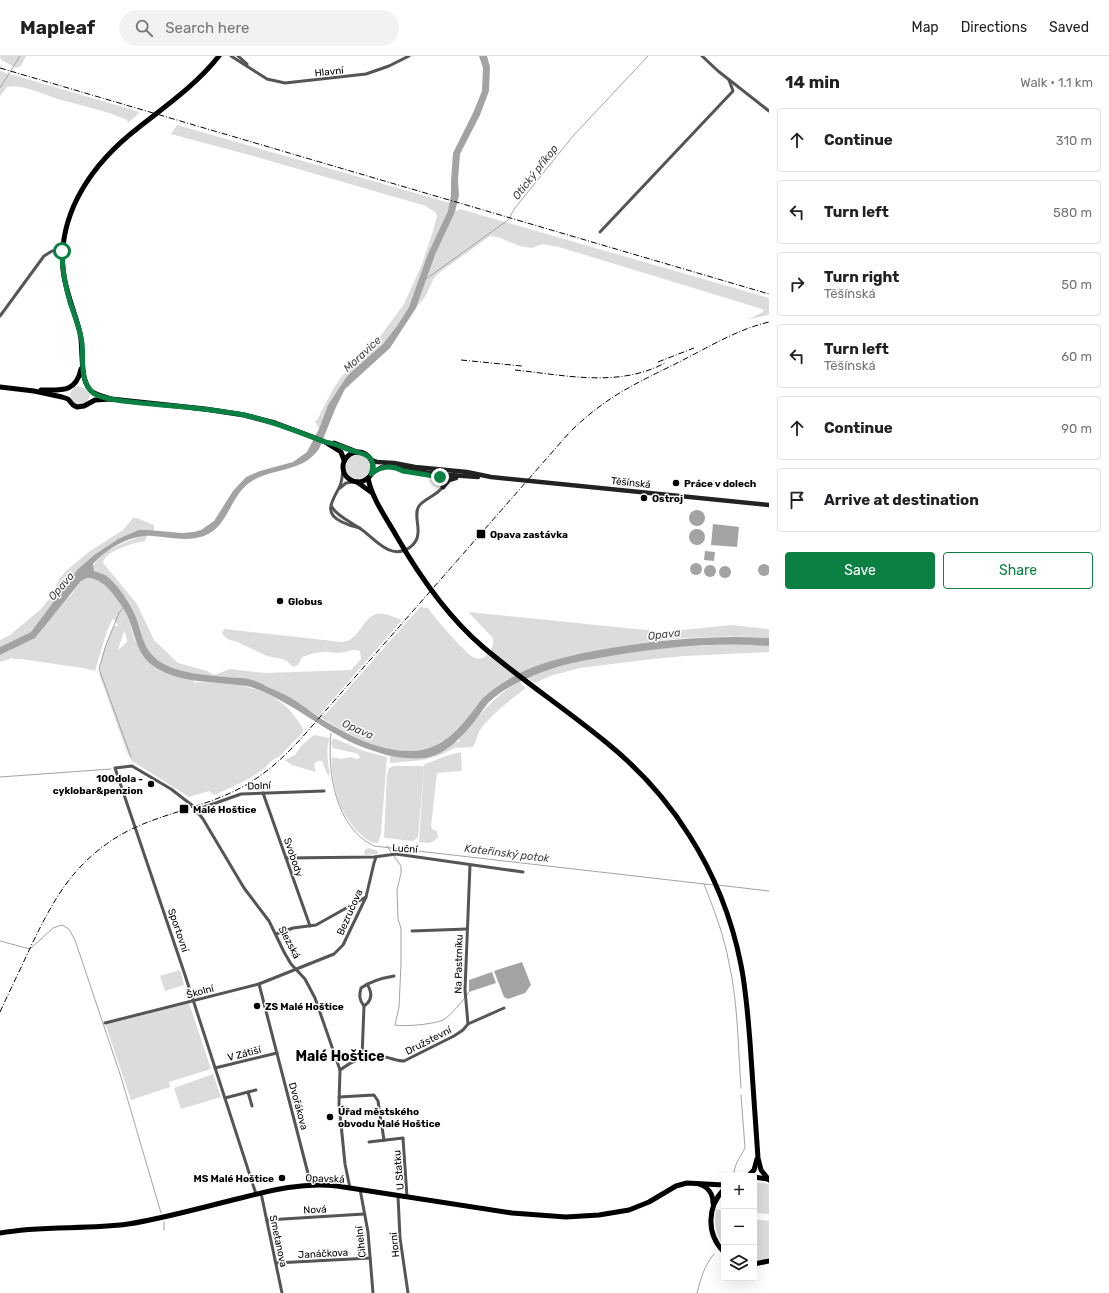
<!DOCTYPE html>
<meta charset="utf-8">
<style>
body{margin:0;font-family:Rubik,sans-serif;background:#f2f2f2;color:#202124}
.controls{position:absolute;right:12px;bottom:12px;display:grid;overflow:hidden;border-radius:4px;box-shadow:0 4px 16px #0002}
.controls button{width:36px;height:36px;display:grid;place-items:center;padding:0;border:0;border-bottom:1px solid #e0e0e0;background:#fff;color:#202124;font:20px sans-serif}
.stop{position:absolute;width:12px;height:12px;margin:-9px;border:3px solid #0b8043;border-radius:50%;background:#fff}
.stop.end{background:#0b8043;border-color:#fff;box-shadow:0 1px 4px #0008}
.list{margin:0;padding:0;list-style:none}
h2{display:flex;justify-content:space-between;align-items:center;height:52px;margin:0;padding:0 16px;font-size:17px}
h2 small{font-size:13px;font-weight:400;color:#757577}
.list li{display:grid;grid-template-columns:26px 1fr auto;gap:12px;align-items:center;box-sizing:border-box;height:64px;margin:0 8px 8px;padding:0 8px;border:1px solid #e0e0e0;border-radius:4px}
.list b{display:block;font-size:15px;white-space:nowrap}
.list p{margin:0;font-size:13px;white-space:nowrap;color:#757577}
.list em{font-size:13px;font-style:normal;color:#757577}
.actions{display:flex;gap:8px;padding:12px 16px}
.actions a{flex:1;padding:9px 0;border:1px solid #0b8043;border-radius:4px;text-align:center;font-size:14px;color:#0b8043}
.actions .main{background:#0b8043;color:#fff}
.icon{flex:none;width:22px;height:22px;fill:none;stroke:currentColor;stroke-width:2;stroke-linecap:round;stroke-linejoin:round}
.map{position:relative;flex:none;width:769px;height:1237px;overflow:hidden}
header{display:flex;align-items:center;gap:24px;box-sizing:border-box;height:56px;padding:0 20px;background:#fff;border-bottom:1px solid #e0e0e0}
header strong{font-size:19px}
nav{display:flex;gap:22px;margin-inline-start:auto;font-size:14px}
.search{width:280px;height:36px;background:#f2f2f2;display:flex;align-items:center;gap:10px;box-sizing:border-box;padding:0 14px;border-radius:22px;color:#757577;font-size:15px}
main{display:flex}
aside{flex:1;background:#fff}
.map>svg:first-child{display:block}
</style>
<header>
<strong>Mapleaf</strong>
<div class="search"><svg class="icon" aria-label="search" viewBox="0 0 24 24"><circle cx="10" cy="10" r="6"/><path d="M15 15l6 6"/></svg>Search here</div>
<nav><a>Map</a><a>Directions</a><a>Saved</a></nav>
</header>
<main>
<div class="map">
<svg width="769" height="1237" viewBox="0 0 769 1237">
<rect width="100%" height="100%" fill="#fff"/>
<g fill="#dcdcdc" fill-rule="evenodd">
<polygon points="0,0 26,0 21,10 16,12 1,4"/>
<path d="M0,15l13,4 127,37 -12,11 -1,-3c-22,-10 -46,-14 -69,-21 -13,-4 -38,-16 -51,-12l-7,9z"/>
<polygon points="177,69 450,147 448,155 409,251 397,270 383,288 349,318 343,326 328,349 319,373 315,365 317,364 333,333 342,320 370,294 404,248 422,208 433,175 437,160 436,157 426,150 253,100 171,78"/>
<polygon points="460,153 769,242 769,259 749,263 761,257 764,255 762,253 559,191 542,188 532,192 520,190 497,181 490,180 440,216 434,222 425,241 416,252 435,199 455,156"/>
<path d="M77,330l7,2 6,6c-1,8 -6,10 -13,11l-6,-5 -1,-7 4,-5z"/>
<circle cx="358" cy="411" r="12"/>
<polygon points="133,462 137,462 154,469 154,475 148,474 118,483 94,499 78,513 31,576 0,591 0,584 10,579 41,553 49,543 60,522 67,514 90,495 123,474"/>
<path d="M147,479l-2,6c-12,2 -41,10 -42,22l34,41 17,36 24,23 29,8 7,4 16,-6 36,4 85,-3 10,-11 -1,-8c-8,-3 -13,1 -21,2 -6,0 -11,-2 -16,-1 -8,0 -14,3 -21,5l-4,8 -5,2 -6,-6 -5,-2 -15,-3 -32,-15 -6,-1 -7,-6 2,-5 118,13c3,-1 7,-1 9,-3 12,-8 16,-29 33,-25 6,1 12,4 18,6l-81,93 3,3 96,-109 8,1c6,9 39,48 47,50 4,2 9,0 12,-3 4,-5 7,-10 6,-17l-25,-26 188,19 -1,3 17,-3 59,-6 38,4v9c-70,-5 -142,3 -209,23 -11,3 -23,5 -34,10 -14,5 -32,16 -43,27 -5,5 -9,12 -14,18 -21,26 -39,39 -74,34 -46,-7 -80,-41 -122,-60 -6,-4 -14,-8 -21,-10 -5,-2 -10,-2 -15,-2 -25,-3 -64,-3 -83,-21 -12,-11 -13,-27 -19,-42 -5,-12 -19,-33 -30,-40 -4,-2 -8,-3 -11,-4l-1,-4c6,-16 38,-28 54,-32z"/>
<path d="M87,522l14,3 7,6 15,20 6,11 5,20 9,18 32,20 20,4 -1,3 3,-1c29,1 62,2 86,22 8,6 14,15 20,24v4l-24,25c-8,2 -13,11 -20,15 -14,10 -29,16 -45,23l-5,-4 -20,6 -57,-36 -5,-9 -27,-76c-2,-17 7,-34 14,-50h4l-5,-8 -6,13 -12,40 -12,-3 -62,-9h-7l-3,-2 -1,2 -10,3v-7l11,-5 60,-55 10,-14zM124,575l2,4 1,7 -9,8z"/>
<path d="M740,588l29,1v7l-84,4 -32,3 -73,9 -30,8 -15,7 -8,-6c68,-25 141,-31 213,-33z"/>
<path d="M519,626l7,6c-13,10 -36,27 -46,42 -3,5 -4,12 -7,17l-19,1 -14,7 -16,5 -34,3v-7l23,2 13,-1 30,-16 2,1 2,-2 -1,-1c19,-21 35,-44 60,-57z"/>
<path d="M314,679l16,3c-5,10 -2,25 0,35l-2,3 -6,-15h-4l-4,3 2,8 -24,-7 -7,-5 10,-5 6,-9z"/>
<path d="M333,682l31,13 23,6 -6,77 -3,9c-16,1 -36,-30 -40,-43 -3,-9 -8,-34 -6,-43l9,2 9,-2 7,2 3,-1 -2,-4 -3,-1 -22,-5 -2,-5z"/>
<path d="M461,696l1,19 -25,2 -6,53 2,4 4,1 1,6c-5,7 -11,6 -19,5l5,-76 1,-2 24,-9z"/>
<polygon points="394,710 423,710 424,711 418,781 413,785 386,782 384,781 387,719 389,712"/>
<polygon points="368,792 376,794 378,796 377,798 365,799 364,795"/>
<polygon points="180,914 184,929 165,935 160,920"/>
<polygon points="189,947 211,1013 169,1026 170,1031 131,1044 105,967"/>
<polygon points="213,1018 221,1041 181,1053 174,1032"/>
<polygon points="754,1126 765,1127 769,1129 769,1158 754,1157"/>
<path d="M716,1153l8,2v36c-8,-12 -11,-24 -8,-38z"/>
<polygon points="754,1163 769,1165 769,1201 762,1204 754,1204"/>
</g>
<g fill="#a3a3a3">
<path d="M479,0h8l3,11 -1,24 -9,24 -20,39 -2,26 1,15 -4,17 -20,43 -19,53 -26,40 -45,41 -9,18 -17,42c-18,25 -48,18 -70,34 -19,14 -21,44 -45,53 -18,6 -34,1 -52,0 -21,-2 -45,13 -59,28l1,7c3,1 7,2 11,4 11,7 25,28 30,40 6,14 7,31 19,42 19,18 58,18 83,21 5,0 10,0 15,2 6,1 12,5 18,8 7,3 14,6 21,10 10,6 19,13 29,20 23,14 48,28 75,32 35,5 53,-8 74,-34 5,-6 9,-13 14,-18 12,-12 29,-21 43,-28 29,-12 60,-18 91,-23 50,-8 101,-12 152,-9v8c-52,-4 -102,1 -153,9 -30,5 -61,10 -88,23 -14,6 -29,14 -40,25 -5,6 -9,13 -14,19 -12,15 -30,34 -50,36 -9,1 -19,0 -28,-1 -6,-1 -13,-3 -19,-5 -47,-13 -80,-49 -126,-65 -7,-2 -16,-2 -23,-3 -26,-3 -54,-3 -76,-19 -16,-12 -17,-32 -24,-48 -4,-9 -10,-16 -15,-23 -8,-10 -14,-15 -26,-16l-6,3 -46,57 -35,17v-8l31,-15 47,-63 16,-14 24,-16 21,-9h9l34,3 12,-1 7,-2 13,-9 19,-30 13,-14 14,-6 33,-9 14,-10 12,-23 9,-24 15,-23 6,-8 34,-30 14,-18 12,-19 19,-53 20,-43 3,-16v-14l2,-28 20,-40 9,-22 1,-23z"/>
<circle cx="697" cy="462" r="8"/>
<polygon points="713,468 739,471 737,491 711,489"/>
<circle cx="697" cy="481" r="8"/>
<polygon points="705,495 715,496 714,505 704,504"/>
<circle cx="696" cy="513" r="6"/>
<circle cx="764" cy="514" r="6"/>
<circle cx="710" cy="515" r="6"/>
<circle cx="725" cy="516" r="6"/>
<polygon points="522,906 531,929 525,937 508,943 504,941 494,915"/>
<polygon points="492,916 496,927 469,936 469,924"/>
</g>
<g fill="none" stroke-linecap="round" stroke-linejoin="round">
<g stroke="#a3a3a3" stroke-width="1">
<polyline points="0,32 20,0"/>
<polyline points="426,223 508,164 515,152 573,80 648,0"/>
<polyline points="123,552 119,557 106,589 99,613 131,701"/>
<path d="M331,677c-4,39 4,94 43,113l339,39"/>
<polyline points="0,721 111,713"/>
<polyline points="387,790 391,796"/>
<path d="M394,800l7,10v7l-4,17 1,29 3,9v36l-2,43 -4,18c9,2 40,-1 48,-5 6,-3 16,-15 21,-21"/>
<path d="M704,828c10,26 20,51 25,79 9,40 9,83 12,125"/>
<polyline points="718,829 769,835"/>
<polyline points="0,885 30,893 53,872 62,869 69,873 75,884 121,1021 161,1157"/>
<polyline points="467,939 469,936"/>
<path d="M734,1116c1,-9 7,-16 11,-24l-4,-53"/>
<polyline points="164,1166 164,1174"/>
<path d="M697,1237c4,-15 7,-27 17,-39"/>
</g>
<g stroke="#555" stroke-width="3">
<polyline points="231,0 267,23 285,27 366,18 389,10 409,0"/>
<polyline points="238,0 247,8"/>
<polyline points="702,0 718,15 769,55"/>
<polyline points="600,176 733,35 729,24"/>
<polyline points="0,260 44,200 52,195 62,195"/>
<path d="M343,414c-1,6 -1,11 -3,16 -7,14 -18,27 2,36 6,3 12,5 18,6"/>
<polyline points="340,432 346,427 353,426"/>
<path d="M332,451c5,10 24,17 34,26 12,10 26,26 43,15 5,-3 9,-9 9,-15 1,-8 -4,-20 1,-27 5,-7 16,-10 22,-17l2,-2 3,-13"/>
<polyline points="263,737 310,870"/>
<polyline points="196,754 241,738 324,735"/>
<polyline points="286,802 374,801 396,798 523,816"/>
<polyline points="412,875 467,873"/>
<polyline points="276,878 293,872 316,869 366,841"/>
<polyline points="259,928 311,1129"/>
<path d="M367,928c5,8 6,16 -3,22 -5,-6 -5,-11 -3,-18 10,-7 21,-10 33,-12"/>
<polyline points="105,967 259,928 334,898 343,889 366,841 374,807 376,801"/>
<polyline points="468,968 465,934 470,809"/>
<polyline points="336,1000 343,998 349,999 353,1005"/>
<polyline points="362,1001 364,950"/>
<polyline points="215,1012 277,997"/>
<path d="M340,1014c13,-10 28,-17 45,-13 6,1 12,4 19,4l50,-25 9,-6 5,-6 36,-16"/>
<polyline points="248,1036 252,1050"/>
<polyline points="339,1041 374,1039 378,1045 384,1084"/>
<polyline points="225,1042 256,1034"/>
<polyline points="369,1086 403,1082 407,1141"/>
<polyline points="360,1133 368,1176 373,1237"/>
<polyline points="261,1137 282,1237"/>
<polyline points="256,1138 184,916 115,712 132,710 171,733 193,750 203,763 244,832 269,865 284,896 291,908 305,923 315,942 340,1014 339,1048 345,1108 350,1132"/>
<polyline points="398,1140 400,1182 408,1237"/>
<polyline points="267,1164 364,1158"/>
<polyline points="276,1207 370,1202"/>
</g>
<g stroke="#222" stroke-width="4.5">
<polyline points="371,404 377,406 394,407 415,411 467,416 491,421 769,449"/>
<polyline points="371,418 380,412 386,410 436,418 478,421"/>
<polyline points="436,420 441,423 443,431"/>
<polyline points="443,431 449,424 456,422"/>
</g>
<g stroke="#000" stroke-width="5">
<polyline points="0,331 34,335 62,341 68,343 73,349 77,351 84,350 95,344 111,343 205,353 244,359 275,367 310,380 325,386 341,396 344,404"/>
<path d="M41,334c20,0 35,3 40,-21"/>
<path d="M111,343c-5,-2 -12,-3 -17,-6 -16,-9 -10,-43 -14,-60 -5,-21 -15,-42 -17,-64 -5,-58 31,-107 75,-141 29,-23 58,-43 81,-72"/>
<polyline points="334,387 357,396"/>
<circle cx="358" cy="411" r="15"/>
<path d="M368,422c4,21 19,41 29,59 23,40 51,80 86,110 40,34 84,63 124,96 32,26 60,57 82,92 25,39 43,84 52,130 5,25 7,51 9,77 3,39 5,77 8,116l3,12 8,10"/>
<polyline points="357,426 371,436"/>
<polyline points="748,1120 754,1114 757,1103"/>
<polyline points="754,1121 768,1123"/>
<path d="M699,1128c9,3 14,10 14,19"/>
<path d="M724,1133c-17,18 -18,45 0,63"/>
<path d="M0,1177c42,-8 85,-3 128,-9 38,-6 75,-17 113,-26 31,-8 63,-16 96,-12l175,27 54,4 33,-2 30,-5 20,-8 27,-16 11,-3 37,2"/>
<polyline points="754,1208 769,1205"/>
</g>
<g stroke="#000" stroke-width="1" stroke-dasharray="6 2 1 2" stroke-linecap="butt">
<polyline points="0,12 769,238"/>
<polyline points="461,304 522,310"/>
<polyline points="658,306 694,292"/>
<path d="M515,314c50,5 103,18 150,-7"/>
<path d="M0,956c10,-22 21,-44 31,-66 20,-41 38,-76 77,-103 36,-26 80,-31 120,-49 32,-14 55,-35 78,-61l263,-300c9,-9 19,-18 30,-26 26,-20 57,-33 86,-48 27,-14 54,-30 84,-37"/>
</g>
</g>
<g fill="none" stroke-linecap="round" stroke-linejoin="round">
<path stroke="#0b8043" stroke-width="5" d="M62,195c0,18 3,34 8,51 4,13 10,26 12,41 2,16 -3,36 10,49 9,9 46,10 59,12 31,3 63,5 93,11 28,6 55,17 81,27 9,1 17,5 25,8 13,4 28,5 21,24 10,-8 21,-9 32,-3l37,6"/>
</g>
<g fill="#000" stroke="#fff" stroke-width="1.5">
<circle cx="676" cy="427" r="4"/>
<circle cx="644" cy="442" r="4"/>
<rect x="476" y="473" width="10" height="10" rx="2"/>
<circle cx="280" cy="545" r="4"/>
<circle cx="151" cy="728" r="4"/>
<rect x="179" y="748" width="10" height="10" rx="2"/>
<circle cx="257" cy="950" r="4"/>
<circle cx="330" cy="1061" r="4"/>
<circle cx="282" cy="1122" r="4"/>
</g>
<g text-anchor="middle" stroke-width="3" stroke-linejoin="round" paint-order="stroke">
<g font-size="10" fill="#000" stroke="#fff">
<text transform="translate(329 15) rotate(-6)" y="4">Hlavní</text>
<text transform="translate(631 426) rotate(6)" y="4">Těšínská</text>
<text transform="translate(259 729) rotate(-2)" y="4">Dolní</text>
<text transform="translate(405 792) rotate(4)" y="4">Luční</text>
<text transform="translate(294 801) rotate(71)" y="4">Svobody</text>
<text transform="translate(349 856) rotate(-66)" y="4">Bezručova</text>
<text transform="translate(179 874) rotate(71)" y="4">Sportovní</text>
<text transform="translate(290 886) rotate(62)" y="4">Slezská</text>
<text transform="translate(458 908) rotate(-89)" y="4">Na Pastrníku</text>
<text transform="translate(200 935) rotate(-15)" y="4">Školní</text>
<text transform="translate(428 984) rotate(-27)" y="4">Družstevní</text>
<text transform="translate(244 997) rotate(-14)" y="4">V Zátiší</text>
<text transform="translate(299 1050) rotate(75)" y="4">Dvořákova</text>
<text transform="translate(398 1114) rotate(-95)" y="4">U Statku</text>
<text transform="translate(325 1122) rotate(2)" y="4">Opavská</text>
<text transform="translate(315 1153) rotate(-3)" y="4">Nová</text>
<text transform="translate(279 1185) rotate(78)" y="4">Smetanova</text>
<text transform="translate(360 1186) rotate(-96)" y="4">Cihelní</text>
<text transform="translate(394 1189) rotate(-96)" y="4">Horní</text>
<text transform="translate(323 1197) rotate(-3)" y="4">Janáčkova</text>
</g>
<g font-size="10" font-weight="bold" fill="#000" stroke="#fff" text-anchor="start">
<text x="684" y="431">Práce v dolech</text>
<text x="652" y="446">Ostroj</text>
<text x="490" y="482">Opava zastávka</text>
<text x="288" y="549">Globus</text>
<text x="143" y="726" text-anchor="end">100dola -<tspan x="143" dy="12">cyklobar&amp;penzion</tspan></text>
<text x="193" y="757">Malé Hoštice</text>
<text x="265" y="954">ZS Malé Hoštice</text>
<text x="338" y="1059">Úřad městského<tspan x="338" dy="12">obvodu Malé Hoštice</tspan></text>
<text x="274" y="1126" text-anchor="end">MS Malé Hoštice</text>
</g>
<g font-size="11" font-style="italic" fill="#444" stroke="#fff">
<text transform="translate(535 116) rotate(-52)" y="4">Otický příkop</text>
<text transform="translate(362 298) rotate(-43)" y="4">Moravice</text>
<text transform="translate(61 530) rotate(-49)" y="4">Opava</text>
<text transform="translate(664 578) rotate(-7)" y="4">Opava</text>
<text transform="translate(358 673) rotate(24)" y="4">Opava</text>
<text transform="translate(507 797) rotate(7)" y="4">Kateřinský potok</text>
</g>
<g font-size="14" font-weight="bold" fill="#000" stroke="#fff">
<text x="340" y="1005">Malé Hoštice</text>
</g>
</g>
</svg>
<div class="controls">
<button>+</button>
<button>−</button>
<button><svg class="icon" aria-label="layers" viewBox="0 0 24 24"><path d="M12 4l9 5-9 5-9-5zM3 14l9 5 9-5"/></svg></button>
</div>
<div class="stop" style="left:62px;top:195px"></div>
<div class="stop end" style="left:440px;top:421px"></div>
</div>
<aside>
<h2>14 min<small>Walk · 1.1 km</small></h2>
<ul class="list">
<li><svg class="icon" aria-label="ahead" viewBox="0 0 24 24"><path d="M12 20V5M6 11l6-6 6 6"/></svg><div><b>Continue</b></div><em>310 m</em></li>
<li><svg class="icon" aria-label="left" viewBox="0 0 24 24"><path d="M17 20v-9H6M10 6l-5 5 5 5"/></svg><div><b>Turn left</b></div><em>580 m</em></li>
<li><svg class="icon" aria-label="right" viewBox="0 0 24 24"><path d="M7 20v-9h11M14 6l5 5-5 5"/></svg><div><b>Turn right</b><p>Těšínská</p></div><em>50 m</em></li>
<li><svg class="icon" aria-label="left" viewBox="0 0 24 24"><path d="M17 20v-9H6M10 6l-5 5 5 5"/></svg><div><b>Turn left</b><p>Těšínská</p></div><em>60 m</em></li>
<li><svg class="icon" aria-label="ahead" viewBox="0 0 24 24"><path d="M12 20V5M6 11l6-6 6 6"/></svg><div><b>Continue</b></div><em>90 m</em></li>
<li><svg class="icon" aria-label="arrive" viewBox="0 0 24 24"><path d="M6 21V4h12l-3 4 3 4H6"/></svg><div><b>Arrive at destination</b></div></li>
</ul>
<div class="actions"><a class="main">Save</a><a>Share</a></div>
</aside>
</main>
